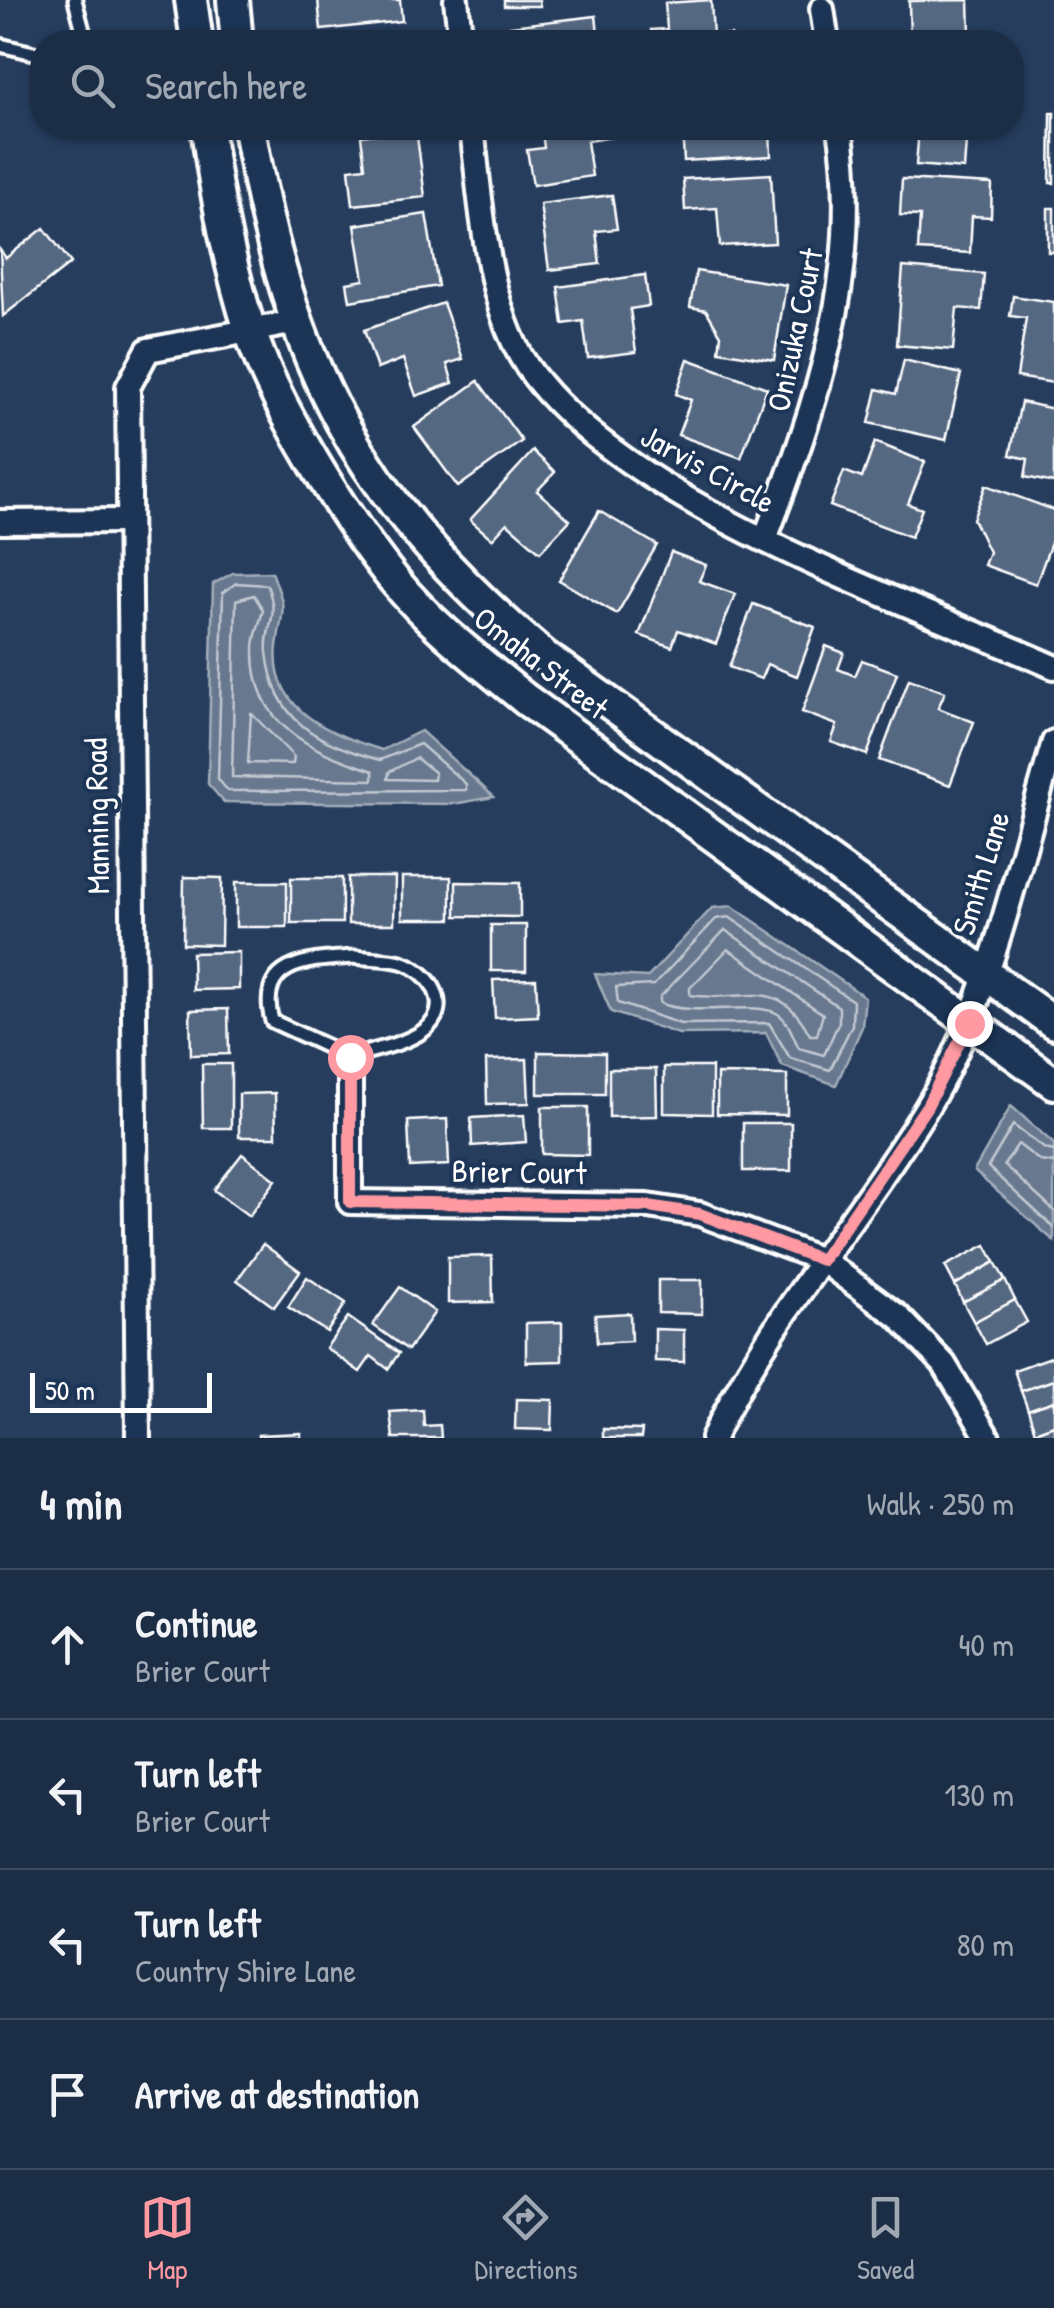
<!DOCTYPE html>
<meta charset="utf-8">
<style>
body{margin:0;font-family:"Patrick Hand",sans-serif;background:#293a51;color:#f1f3f6}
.scale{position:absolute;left:30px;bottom:25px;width:182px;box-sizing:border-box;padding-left:10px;border:5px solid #fff;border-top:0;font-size:28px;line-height:35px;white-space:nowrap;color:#fff;-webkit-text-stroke:8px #1d3557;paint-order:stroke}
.stop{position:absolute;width:30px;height:30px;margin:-22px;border:8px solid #ff9aa2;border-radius:50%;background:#fff}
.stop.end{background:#ff9aa2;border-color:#fff;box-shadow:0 2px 10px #0008}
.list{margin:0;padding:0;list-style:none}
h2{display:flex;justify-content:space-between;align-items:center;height:130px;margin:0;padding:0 40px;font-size:42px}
h2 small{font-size:32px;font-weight:400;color:#a0a8b3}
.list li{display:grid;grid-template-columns:65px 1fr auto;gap:30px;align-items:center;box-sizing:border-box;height:150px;padding:0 40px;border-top:2px solid #3a4a5f}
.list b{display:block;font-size:38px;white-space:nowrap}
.list p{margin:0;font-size:32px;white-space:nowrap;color:#a0a8b3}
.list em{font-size:32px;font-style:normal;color:#a0a8b3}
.icon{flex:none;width:55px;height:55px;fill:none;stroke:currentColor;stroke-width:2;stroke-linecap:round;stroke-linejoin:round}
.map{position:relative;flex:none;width:1054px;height:1438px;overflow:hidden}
.search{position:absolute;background:#1c2e46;box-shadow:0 2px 8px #0004;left:30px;right:30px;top:30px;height:110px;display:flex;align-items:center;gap:25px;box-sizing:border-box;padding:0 35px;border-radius:40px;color:#a0a8b3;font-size:38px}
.sheet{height:730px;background:#1c2e46}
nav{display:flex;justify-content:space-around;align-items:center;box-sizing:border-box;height:140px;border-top:2px solid #3a4a5f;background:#1c2e46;font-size:28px;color:#a0a8b3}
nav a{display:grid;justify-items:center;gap:5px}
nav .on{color:#ff9aa2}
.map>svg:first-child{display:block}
</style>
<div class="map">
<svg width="1054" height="1438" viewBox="0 0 1054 1438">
<rect width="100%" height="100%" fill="#263d5e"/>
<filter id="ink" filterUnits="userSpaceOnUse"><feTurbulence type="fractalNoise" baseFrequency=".01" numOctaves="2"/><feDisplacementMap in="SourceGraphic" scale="20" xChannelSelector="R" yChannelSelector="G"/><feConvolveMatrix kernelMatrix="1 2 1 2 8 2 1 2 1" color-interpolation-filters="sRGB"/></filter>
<g filter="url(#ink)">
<g fill="#67788e" stroke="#a4aebb" stroke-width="2.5">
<path d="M272,572c17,45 10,32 5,74 -7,66 55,88 105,104l39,-19 73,66 -41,7 -229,-2 -16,-18 5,-200 20,-11z"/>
<polygon points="732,906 865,997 862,1027 836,1085 782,1066 766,1033 679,1034 611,1012 595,974 648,977 712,908"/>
<polygon points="1011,1106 1054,1144 1054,1241 974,1171"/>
</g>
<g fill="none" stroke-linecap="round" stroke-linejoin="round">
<g stroke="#c2c9d2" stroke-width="2.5">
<path d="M236,583l31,2c14,37 -3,38 0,67 7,71 52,91 113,108l40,-16 46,40v6l-238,1 -10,-12 5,-186z"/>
<path d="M254,595l9,15c-3,13 -9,26 -9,38 -2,79 57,102 119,123v9l-141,-3 4,-177z"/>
<polygon points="251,713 294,757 293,764 248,763"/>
<polygon points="416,758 435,773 434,780 388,779 389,772"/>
<polygon points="729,917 853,1001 852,1025 830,1070 790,1058 769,1023 681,1024 618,1003 616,987 654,985 716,919"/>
<path d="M725,930l114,77v15l-15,33 -25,-7c-6,-11 -10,-27 -21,-34 -23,-14 -84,4 -118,-11v-6z"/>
<path d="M728,949l95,65 -6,21h-7c-32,-62 -65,-31 -120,-40v-7z"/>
<polyline points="1054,1151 1045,1149 1013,1125 988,1167 1054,1228"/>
<polyline points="1054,1163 1040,1161 1018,1144 1004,1165 1054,1211"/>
</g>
</g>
<g fill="#556781" stroke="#fff" stroke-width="2.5">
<polygon points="318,0 400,0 402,21 321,30"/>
<polygon points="504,0 539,0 540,6 504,6"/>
<polygon points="711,0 713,36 731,35 731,42 652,42 651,30 667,29 665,3"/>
<polygon points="969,0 970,34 990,34 990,42 910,42 909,1"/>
<polygon points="596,16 599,42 511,42 510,26"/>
<polygon points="1051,113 1054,113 1054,183 1050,183"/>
<polygon points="524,128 611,128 613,137 587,141 592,176 533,185 527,150 544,148 542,131 525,133"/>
<polygon points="682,128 770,128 771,156 684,161"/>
<polygon points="900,128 984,128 967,128 964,169 916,165 919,129"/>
<polygon points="416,129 425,197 353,205 349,169 365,167 361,136"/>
<polygon points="771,174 775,243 720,246 717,208 685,210 683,179"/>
<polygon points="902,179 992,184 991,217 972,216 970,253 918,250 920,216 900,215"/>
<polygon points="612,195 617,229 596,231 600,264 549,270 540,204"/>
<rect x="1048" y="208" width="6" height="44"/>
<polygon points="426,214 438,286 350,301 347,283 364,280 355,225"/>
<polygon points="44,228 71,263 3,316 0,250 6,258"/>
<polygon points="903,267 984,274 981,310 957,308 953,350 897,345"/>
<polygon points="696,271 786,285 774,360 719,351 721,335 706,310 690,307"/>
<polygon points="645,275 649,306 630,309 636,352 588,358 583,321 563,324 558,287"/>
<polygon points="1013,296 1054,302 1054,383 1017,377 1026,318 1010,316"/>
<polygon points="443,303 463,359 447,364 453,383 416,396 403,359 377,369 364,330"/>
<polygon points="688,359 767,388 741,458 678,435 691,400 676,394"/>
<polygon points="904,360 961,374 946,440 869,423 877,389 896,394"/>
<polygon points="478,381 522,441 458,487 414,427"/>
<polygon points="1021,402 1054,409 1054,483 1025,477 1028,459 1010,455"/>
<polygon points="875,442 925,462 908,504 922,509 911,537 830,506 844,471 862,478"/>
<polygon points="533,451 555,472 537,491 570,520 540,552 507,523 492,539 470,520"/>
<polygon points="986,485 1054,510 1054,535 1036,584 984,565 989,552 973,519"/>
<polygon points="599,511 657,545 617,614 559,580"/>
<polygon points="671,552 706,565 699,581 735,594 716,644 678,630 672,647 639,635"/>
<polygon points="753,604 815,627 797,676 767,664 761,679 729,667"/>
<polygon points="826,646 844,653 838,669 855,676 862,660 897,673 867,755 831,742 837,725 802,712"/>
<polygon points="909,679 945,692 938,708 974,722 950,785 879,760"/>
<polygon points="184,877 222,878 221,945 183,944"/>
<polygon points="348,877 395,877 394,924 348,924"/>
<rect x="402" y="877" width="49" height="42"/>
<rect x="291" y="878" width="51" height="45"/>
<rect x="236" y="882" width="51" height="45"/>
<polygon points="456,882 520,883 520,917 456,916"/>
<rect x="491" y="925" width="35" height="46"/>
<polygon points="239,952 239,989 193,990 192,953"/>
<polygon points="536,979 538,1016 495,1018 493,980"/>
<polygon points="228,1009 229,1054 191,1055 190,1010"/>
<polygon points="538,1052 605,1053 605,1094 538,1094"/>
<polygon points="527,1059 529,1103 487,1104 486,1060"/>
<polygon points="202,1064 231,1064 231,1128 203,1128"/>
<polygon points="664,1067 712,1067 712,1114 664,1113"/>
<polygon points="609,1069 656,1069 657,1116 609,1117"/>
<polygon points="717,1074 787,1075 787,1115 717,1114"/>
<polygon points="275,1093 276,1137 239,1137 239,1094"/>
<polygon points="542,1107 588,1107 588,1155 542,1154"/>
<polygon points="524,1115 526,1142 472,1146 471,1118"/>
<polygon points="447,1119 449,1165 410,1167 408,1121"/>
<rect x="743" y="1123" width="48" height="48"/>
<polygon points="242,1154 276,1180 249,1216 214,1190"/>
<polygon points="263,1244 300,1271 274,1307 237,1280"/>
<polygon points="986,1245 995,1262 955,1285 945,1266"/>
<polygon points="492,1256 493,1302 448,1303 448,1257"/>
<polygon points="995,1262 1005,1280 963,1302 955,1285"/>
<polygon points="307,1277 346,1303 327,1332 288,1307"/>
<polygon points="658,1280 702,1280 702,1314 658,1313"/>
<polygon points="1005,1280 1015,1300 974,1322 963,1302"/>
<polygon points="400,1287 435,1312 408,1350 373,1325"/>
<polygon points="1015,1300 1027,1322 986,1344 974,1322"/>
<polygon points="630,1313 631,1341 597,1343 595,1315"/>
<polygon points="348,1317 399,1353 388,1369 371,1356 360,1372 326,1348"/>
<polygon points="562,1322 562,1361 526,1362 526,1323"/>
<polygon points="655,1329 684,1330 684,1362 655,1361"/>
<polygon points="1054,1356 1054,1380 1021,1391 1014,1370"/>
<polygon points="1054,1380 1054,1401 1028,1410 1021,1391"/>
<polygon points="516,1399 553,1400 552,1430 515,1429"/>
<polygon points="1054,1401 1054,1425 1035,1432 1028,1410"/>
<polygon points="423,1410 424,1426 440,1425 441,1438 393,1438 390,1412"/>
<polygon points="1054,1425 1054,1438 1038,1438 1035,1432"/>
<polygon points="603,1429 642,1430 641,1438 603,1438"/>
<polygon points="301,1433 301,1438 258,1438 258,1435"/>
</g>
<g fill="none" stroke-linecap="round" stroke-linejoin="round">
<g stroke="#fff" stroke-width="19">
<g id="lane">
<polyline points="75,0 86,42"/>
<polyline points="0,45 42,55"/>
<path d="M354,957c15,2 32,1 47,5 30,9 54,46 22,69 -20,14 -50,19 -73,26l-78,-36c-16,-61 39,-61 82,-64z"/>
</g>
</g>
<g stroke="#fff" stroke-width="30">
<g id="street">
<polyline points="456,0 461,42"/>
<polyline points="822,9 827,42"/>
<path d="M472,128c9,74 14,187 62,248 101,131 367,223 520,291"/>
<polyline points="0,522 126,521"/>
<path d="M765,539c51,-135 98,-265 75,-411"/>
<polyline points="350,1057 350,1202 648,1206 700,1214 822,1260 899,1317 944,1364 988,1438"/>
<polyline points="138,1438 128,387 148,350 296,322"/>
<path d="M713,1438c56,-120 146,-219 214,-331 64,-106 91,-246 127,-365"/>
</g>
</g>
<g stroke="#fff" stroke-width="38">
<g id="secondary">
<polyline points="191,0 197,42"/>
<polyline points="233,0 237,42"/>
<path d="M207,128c9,67 22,137 43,202 21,70 98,194 145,251 37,45 85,81 130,118l529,384"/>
<path d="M249,128c41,238 108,371 295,528l510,367"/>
</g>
</g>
<use href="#lane" stroke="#1d3557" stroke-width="11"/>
<use href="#street" stroke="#1d3557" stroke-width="22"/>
<use href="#secondary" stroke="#1d3557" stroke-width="30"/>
</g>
</g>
<g fill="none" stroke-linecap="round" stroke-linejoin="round" filter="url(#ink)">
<polyline stroke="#ff9aa2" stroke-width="12" points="350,1057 350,1202 648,1206 700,1214 822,1260 927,1106 969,1023"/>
</g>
<g text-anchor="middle" stroke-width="8" stroke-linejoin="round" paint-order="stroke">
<g font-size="32" fill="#fff" stroke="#1d3557">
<text transform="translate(795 330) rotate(-78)" y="11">Onizuka Court</text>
<text transform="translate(708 469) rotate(29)" y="11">Jarvis Circle</text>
<text transform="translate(541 663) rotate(38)" y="11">Omaha Street</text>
<text transform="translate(97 816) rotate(-91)" y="11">Manning Road</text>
<text transform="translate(981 873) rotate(-73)" y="11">Smith Lane</text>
<text transform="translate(519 1172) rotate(1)" y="11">Brier Court</text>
</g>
</g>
</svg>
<div class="scale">50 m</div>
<div class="stop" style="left:350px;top:1057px"></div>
<div class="stop end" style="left:969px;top:1023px"></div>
<div class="search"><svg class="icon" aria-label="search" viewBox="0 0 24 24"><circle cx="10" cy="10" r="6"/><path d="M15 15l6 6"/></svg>Search here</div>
</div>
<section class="sheet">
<h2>4 min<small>Walk · 250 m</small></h2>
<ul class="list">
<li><svg class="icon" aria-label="ahead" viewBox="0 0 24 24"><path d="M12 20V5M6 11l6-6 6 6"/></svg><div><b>Continue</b><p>Brier Court</p></div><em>40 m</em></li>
<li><svg class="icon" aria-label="left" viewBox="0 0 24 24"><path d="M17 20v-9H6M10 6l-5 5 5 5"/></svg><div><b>Turn left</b><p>Brier Court</p></div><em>130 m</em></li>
<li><svg class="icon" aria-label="left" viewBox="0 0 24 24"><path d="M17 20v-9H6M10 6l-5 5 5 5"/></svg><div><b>Turn left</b><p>Country Shire Lane</p></div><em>80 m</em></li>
<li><svg class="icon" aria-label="arrive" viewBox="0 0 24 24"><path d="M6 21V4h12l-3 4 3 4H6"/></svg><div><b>Arrive at destination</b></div></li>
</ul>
</section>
<nav>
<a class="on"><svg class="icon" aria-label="map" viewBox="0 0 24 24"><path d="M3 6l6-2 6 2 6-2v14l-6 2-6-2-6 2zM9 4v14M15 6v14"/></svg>Map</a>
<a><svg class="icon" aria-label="directions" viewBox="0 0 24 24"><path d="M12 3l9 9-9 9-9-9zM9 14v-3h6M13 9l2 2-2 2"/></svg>Directions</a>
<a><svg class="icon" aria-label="saved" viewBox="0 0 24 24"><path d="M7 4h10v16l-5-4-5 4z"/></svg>Saved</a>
</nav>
